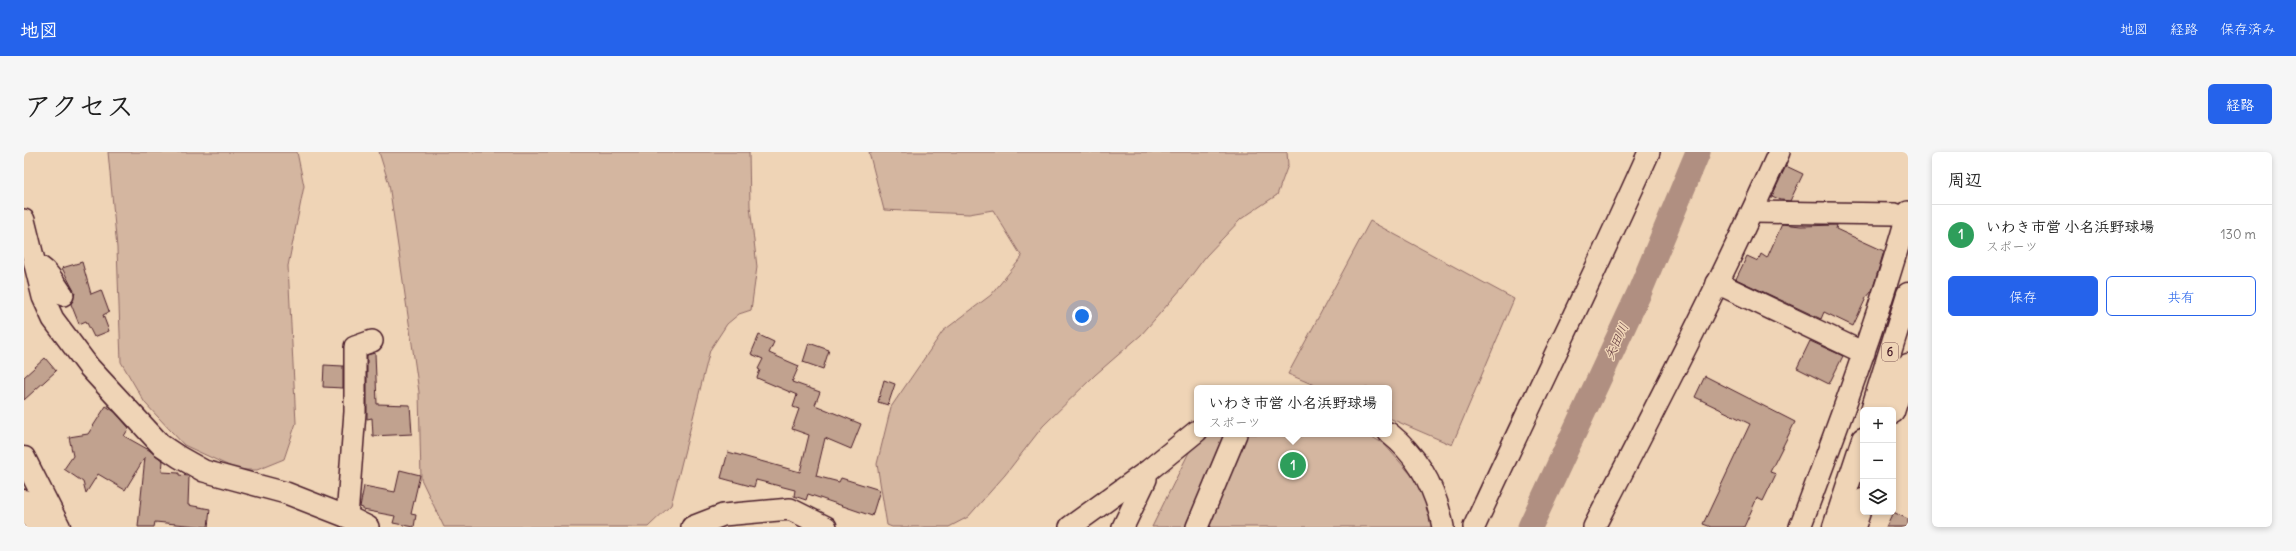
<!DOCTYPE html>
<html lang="ja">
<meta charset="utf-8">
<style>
body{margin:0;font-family:Delius,"Klee One",sans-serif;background:#f6f6f6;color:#222}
.controls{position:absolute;right:12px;bottom:12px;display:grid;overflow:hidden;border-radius:6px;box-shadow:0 2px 6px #0003}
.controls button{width:36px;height:36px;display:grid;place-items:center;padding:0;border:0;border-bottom:1px solid #e0e0e0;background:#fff;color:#222;font:20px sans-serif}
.you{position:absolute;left:1058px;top:164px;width:14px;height:14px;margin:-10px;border:3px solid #fff;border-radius:50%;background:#1a73e8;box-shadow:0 0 0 6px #1a73e833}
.badge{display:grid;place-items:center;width:26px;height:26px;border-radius:50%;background:#2563eb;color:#fff;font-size:13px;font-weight:700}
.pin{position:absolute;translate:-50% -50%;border:2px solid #fff;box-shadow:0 1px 4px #0006}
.popup{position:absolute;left:1170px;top:233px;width:198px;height:52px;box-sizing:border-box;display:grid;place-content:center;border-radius:6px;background:#fff;filter:drop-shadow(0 1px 3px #0005);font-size:13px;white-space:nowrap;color:#767676}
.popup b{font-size:15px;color:#222}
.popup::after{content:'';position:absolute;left:50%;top:100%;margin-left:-8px;border:8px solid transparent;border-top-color:#fff}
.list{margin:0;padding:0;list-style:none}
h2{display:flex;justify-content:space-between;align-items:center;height:52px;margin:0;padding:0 16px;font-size:17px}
h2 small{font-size:13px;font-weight:400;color:#767676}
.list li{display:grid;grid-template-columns:26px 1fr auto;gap:12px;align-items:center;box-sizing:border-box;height:60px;padding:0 16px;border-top:1px solid #e0e0e0}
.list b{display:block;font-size:15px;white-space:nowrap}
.list p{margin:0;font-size:13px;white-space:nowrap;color:#767676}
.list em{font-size:13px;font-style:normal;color:#767676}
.actions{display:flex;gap:8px;padding:12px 16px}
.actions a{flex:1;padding:9px 0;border:1px solid #2563eb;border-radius:6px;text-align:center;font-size:14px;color:#2563eb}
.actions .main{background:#2563eb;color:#fff}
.icon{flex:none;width:22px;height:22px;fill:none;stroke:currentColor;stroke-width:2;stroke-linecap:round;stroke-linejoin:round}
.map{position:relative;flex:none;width:1884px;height:375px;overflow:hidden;border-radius:6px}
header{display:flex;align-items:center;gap:24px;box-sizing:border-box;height:56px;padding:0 20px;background:#2563eb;color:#fff}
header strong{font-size:19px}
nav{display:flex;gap:22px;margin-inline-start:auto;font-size:14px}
.intro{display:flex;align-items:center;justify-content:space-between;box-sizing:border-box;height:96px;padding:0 24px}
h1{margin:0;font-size:28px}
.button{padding:10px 18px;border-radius:6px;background:#2563eb;color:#fff;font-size:14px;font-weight:700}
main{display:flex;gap:24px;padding:0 24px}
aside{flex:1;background:#fff;border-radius:6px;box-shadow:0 2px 6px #0003}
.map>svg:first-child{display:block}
</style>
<header>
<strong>地図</strong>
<nav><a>地図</a><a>経路</a><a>保存済み</a></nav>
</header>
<div class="intro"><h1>アクセス</h1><a class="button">経路</a></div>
<main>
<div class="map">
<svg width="1884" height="375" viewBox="0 0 1884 375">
<rect width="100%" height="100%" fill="#efd4b6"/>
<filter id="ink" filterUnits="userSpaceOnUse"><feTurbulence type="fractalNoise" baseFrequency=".025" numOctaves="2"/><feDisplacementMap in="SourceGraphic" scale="8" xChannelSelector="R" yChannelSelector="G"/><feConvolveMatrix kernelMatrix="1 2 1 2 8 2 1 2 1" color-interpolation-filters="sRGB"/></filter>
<g filter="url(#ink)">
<g fill="#d4b6a0" stroke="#8f6a66">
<polygon points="84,0 273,0 280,34 264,114 272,271 260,307 233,318 214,318 160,293 121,251 97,210 93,96"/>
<polygon points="355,0 725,0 726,54 733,115 727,158 715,162 703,172 686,198 647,353 624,375 420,375 397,327 395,240 365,32"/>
<polygon points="845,0 1263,0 1264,13 1253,43 1217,67 1182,104 1158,136 1117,183 1071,223 1019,274 981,323 944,365 925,375 868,375 863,373 853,312 867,255 919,179 967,143 998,105 969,58 945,62 860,58"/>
<polygon points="1346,69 1490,147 1428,293 1365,266 1365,236 1297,236 1264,222"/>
<polygon points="1174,282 1343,282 1360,292 1397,334 1412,375 1128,375"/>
</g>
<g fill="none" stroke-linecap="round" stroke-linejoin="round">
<polyline stroke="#b08f81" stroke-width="25" points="1506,375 1616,139 1674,0"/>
</g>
<g fill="#c1a28f" stroke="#4a1f2b">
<polygon points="1762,14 1779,22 1766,49 1757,48 1748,44"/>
<polygon points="1758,72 1777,74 1813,73 1812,77 1860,99 1848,139 1842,146 1829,174 1800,160 1797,167 1712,127 1723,104 1734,109 1737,102 1743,106"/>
<polygon points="58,110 67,142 77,138 85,160 79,163 85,179 70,185 62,169 55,172 47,152 51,141 38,116"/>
<polygon points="735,183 750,190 745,201 775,214 768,230 796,240 791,253 837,272 827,297 801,286 792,324 815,330 817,326 856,338 848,364 784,342 782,348 770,344 771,338 732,328 730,335 697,326 704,300 776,320 785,283 768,277 775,257 769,255 773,243 733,226 736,218 734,217 739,207 727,202"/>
<polygon points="1786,189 1819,204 1805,232 1773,216"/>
<polygon points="785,191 805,198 799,217 779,210"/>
<polygon points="351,201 353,252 386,253 388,282 349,284 348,266 343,267 343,203"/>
<polygon points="21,206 32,219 0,248 0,225"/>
<polygon points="300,213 319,214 319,236 299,235"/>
<polygon points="1681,224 1771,270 1746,320 1752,322 1739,349 1733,346 1720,375 1687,375 1679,372 1726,272 1671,245"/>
<polygon points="860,228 871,232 864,253 854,250"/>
<polygon points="82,254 91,260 105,276 100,284 125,298 139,309 138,320 155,321 155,323 165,324 164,353 186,357 184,375 131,370 130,375 114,375 121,305 101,338 74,322 62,341 59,330 40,317 49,304 45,285 64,282"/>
<polygon points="376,318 396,323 387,362 392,363 390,375 369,371 371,364 339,358 339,356 336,355 340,334 371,340"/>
<polygon points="1869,360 1884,367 1884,375 1862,375"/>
</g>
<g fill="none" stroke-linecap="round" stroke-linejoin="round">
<g stroke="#4a1f2b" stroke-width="24">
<g id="minor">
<polyline points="1728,60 1871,62 1882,67"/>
<polyline points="0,68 19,145 29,167 65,215 137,293 155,305 180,319 262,341 326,366 344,375"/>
<path d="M12,113c12,4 20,21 27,30"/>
<polyline points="1693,131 1840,201"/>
<path d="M1365,281c30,24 47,56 54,94"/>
<polyline points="323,365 331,260 331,195 348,189"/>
<polyline points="668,375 699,363 766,357 802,375"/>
<polyline points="1046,375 1125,318 1173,279"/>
<polyline points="1099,375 1122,327 1122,321"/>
<polyline points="1173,375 1212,282"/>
<path d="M1450,375c58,-126 119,-249 175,-375"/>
<path d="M1570,375c64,-124 128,-247 185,-375"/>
<path d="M1776,375c39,-104 78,-208 108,-315"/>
</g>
</g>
<g stroke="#4a1f2b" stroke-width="25">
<g id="major">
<polyline points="0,306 35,375"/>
<polyline points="0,349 13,375"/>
</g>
</g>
<g stroke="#4a1f2b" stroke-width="25">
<g id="highway">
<polyline points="1848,258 1884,142"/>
<polyline points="1869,260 1884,213"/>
<polyline points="1810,375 1839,287"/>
<polyline points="1830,375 1839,348"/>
</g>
</g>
<use href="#minor" stroke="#efd4b6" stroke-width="21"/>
<use href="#major" stroke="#efd4b6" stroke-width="22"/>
<use href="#highway" stroke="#efd4b6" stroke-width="22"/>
</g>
</g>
<g text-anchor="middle" stroke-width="3" stroke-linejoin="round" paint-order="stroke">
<rect fill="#efd4b6" stroke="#7c5555" stroke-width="1" x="1858" y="191" width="16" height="18" rx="3"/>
<g font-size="11" font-weight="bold" fill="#4a1f2b">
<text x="1866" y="204">6</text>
</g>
<g font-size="13" font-style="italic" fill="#643b40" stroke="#efd4b6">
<text transform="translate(1592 189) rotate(-65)" y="5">矢田川</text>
</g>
</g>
</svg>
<div class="controls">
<button>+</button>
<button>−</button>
<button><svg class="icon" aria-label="layers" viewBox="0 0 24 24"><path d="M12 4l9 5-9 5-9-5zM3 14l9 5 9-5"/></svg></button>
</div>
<div class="you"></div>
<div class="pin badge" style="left:1269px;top:313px;background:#2e9e5b">1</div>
<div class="popup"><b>いわき市営 小名浜野球場</b>スポーツ</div>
</div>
<aside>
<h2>周辺<small></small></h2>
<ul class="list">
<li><span class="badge" style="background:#2e9e5b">1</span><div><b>いわき市営 小名浜野球場</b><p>スポーツ</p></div><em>130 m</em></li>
</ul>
<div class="actions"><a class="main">保存</a><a>共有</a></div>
</aside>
</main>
